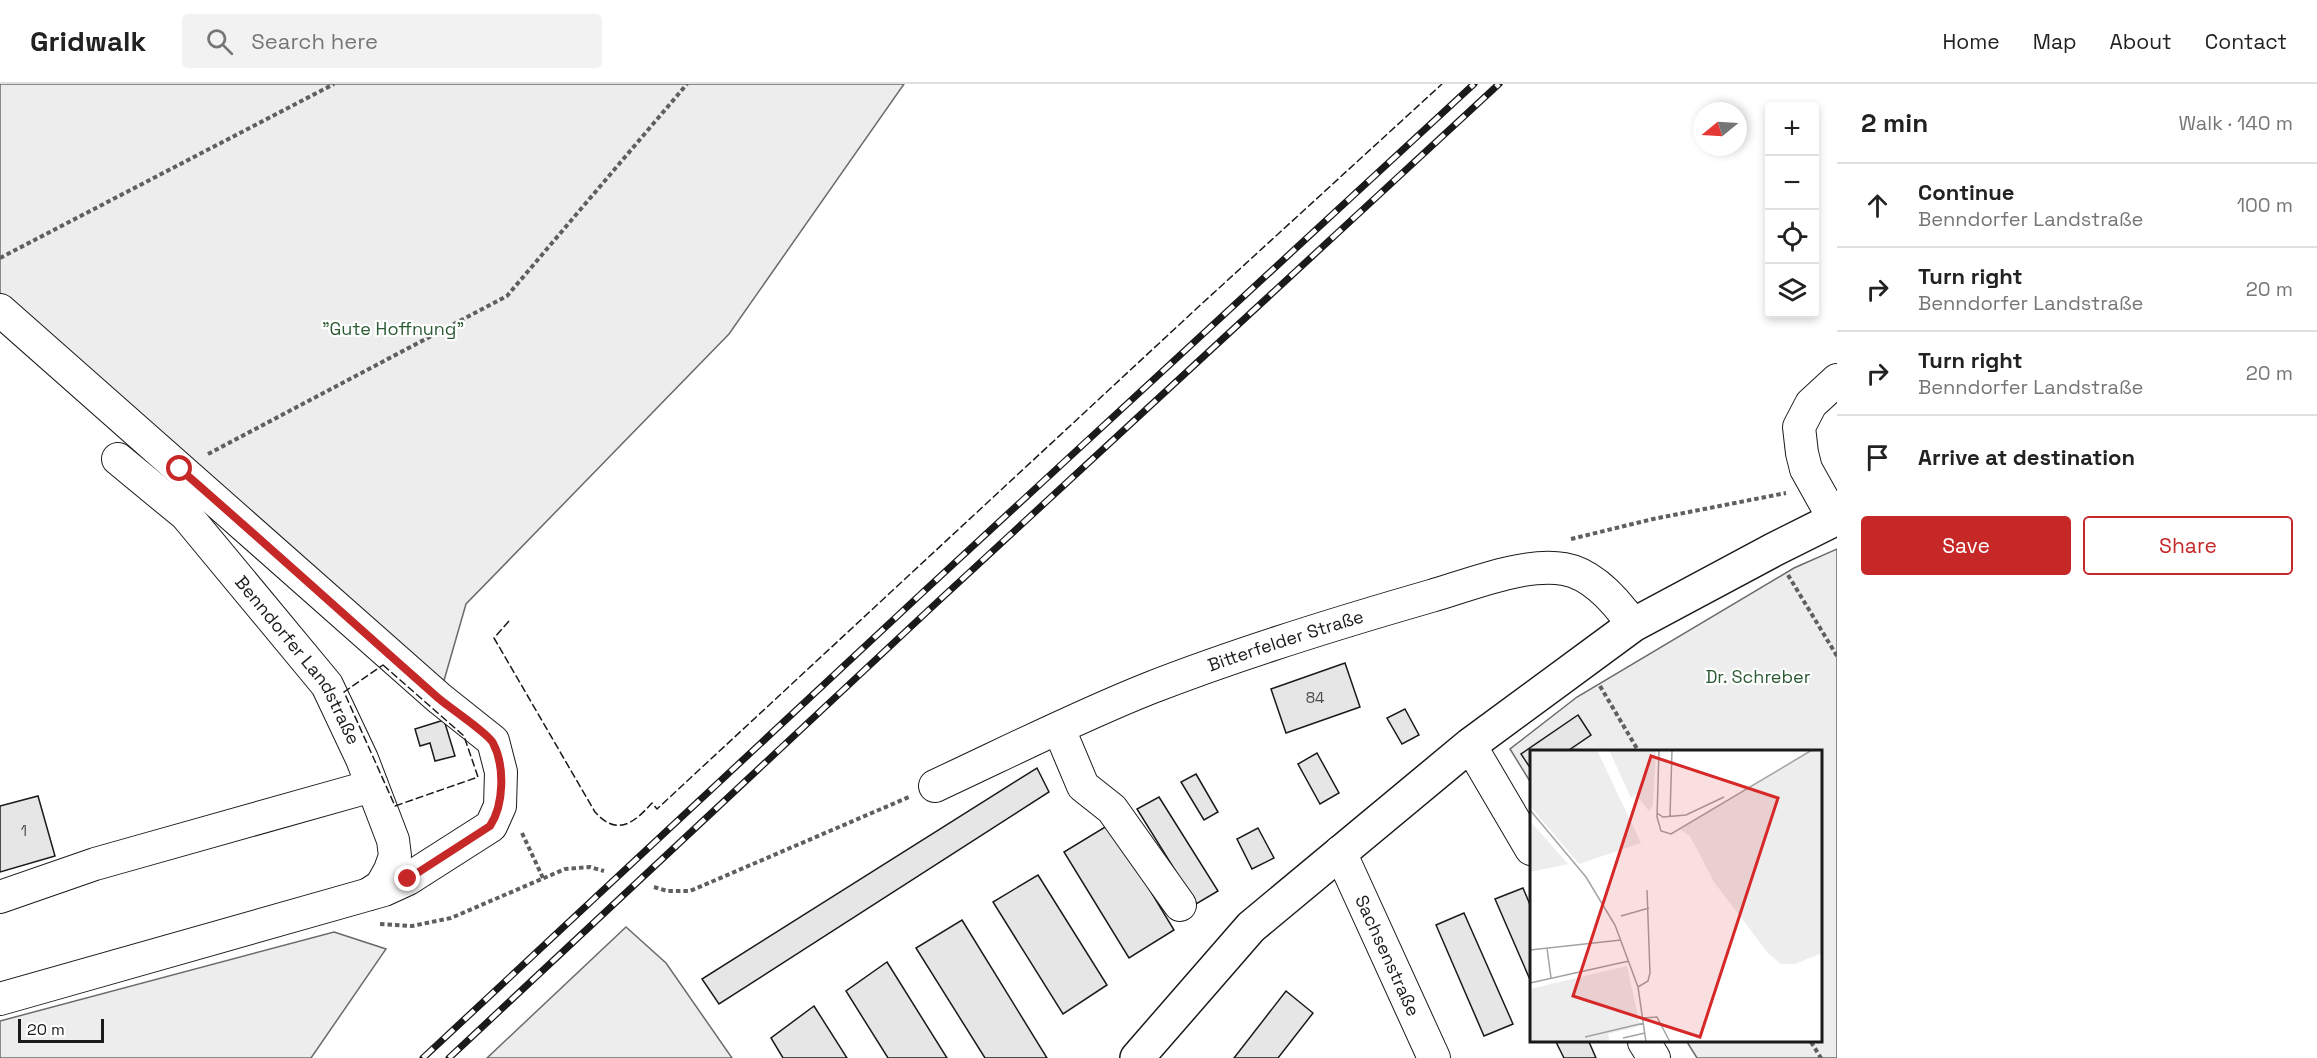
<!DOCTYPE html>
<meta charset="utf-8">
<style>
body{margin:0;font-family:"Space Grotesk",sans-serif;background:#f2f2f2;color:#222}
.controls{position:absolute;right:18px;top:18px;display:grid;overflow:hidden;border-radius:6px;box-shadow:0 3px 9px #0003}
.controls button{width:54px;height:54px;display:grid;place-items:center;padding:0;border:0;border-bottom:2px solid #e0e0e0;background:#fff;color:#222;font:30px sans-serif}
.compass{position:absolute;left:1693px;top:18px;width:54px;height:54px;border-radius:50%;background:#fff;box-shadow:0 3px 9px #0003;rotate:252deg}
.scale{position:absolute;left:18px;bottom:15px;width:86px;box-sizing:border-box;padding-left:6px;border:3px solid #1a1a1a;border-top:0;font-size:16px;line-height:21px;white-space:nowrap;color:#1a1a1a;-webkit-text-stroke:4px #fff;paint-order:stroke}
.stop{position:absolute;width:18px;height:18px;margin:-14px;border:4px solid #c62828;border-radius:50%;background:#fff}
.stop.end{background:#c62828;border-color:#fff;box-shadow:0 2px 6px #0008}
.list{margin:0;padding:0;list-style:none}
h2{display:flex;justify-content:space-between;align-items:center;height:78px;margin:0;padding:0 24px;font-size:26px}
h2 small{font-size:20px;font-weight:400;color:#767676}
.list li{display:grid;grid-template-columns:39px 1fr auto;gap:18px;align-items:center;box-sizing:border-box;height:84px;padding:0 24px;border-top:2px solid #e0e0e0}
.list b{display:block;font-size:22px;white-space:nowrap}
.list p{margin:0;font-size:20px;white-space:nowrap;color:#767676}
.list em{font-size:20px;font-style:normal;color:#767676}
.actions{display:flex;gap:12px;padding:18px 24px}
.actions a{flex:1;padding:14px 0;border:2px solid #c62828;border-radius:6px;text-align:center;font-size:21px;color:#c62828}
.actions .main{background:#c62828;color:#fff}
.icon{flex:none;width:33px;height:33px;fill:none;stroke:currentColor;stroke-width:2;stroke-linecap:round;stroke-linejoin:round}
.map{position:relative;flex:none;width:1837px;height:974px;overflow:hidden}
header{display:flex;align-items:center;gap:36px;box-sizing:border-box;height:84px;padding:0 30px;background:#fff;border-bottom:2px solid #e0e0e0}
header strong{font-size:28px}
nav{display:flex;gap:33px;margin-inline-start:auto;font-size:21px}
.search{width:420px;height:54px;background:#f2f2f2;display:flex;align-items:center;gap:15px;box-sizing:border-box;padding:0 21px;border-radius:6px;color:#767676;font-size:22px}
main{display:flex}
aside{flex:1;background:#fff}
.map>svg:first-child{display:block}
</style>
<header>
<strong>Gridwalk</strong>
<div class="search"><svg class="icon" aria-label="search" viewBox="0 0 24 24"><circle cx="10" cy="10" r="6"/><path d="M15 15l6 6"/></svg>Search here</div>
<nav><a>Home</a><a>Map</a><a>About</a><a>Contact</a></nav>
</header>
<main>
<div class="map">
<svg width="1837" height="974" viewBox="0 0 1837 974">
<rect width="100%" height="100%" fill="#fff"/>
<g fill="#ededed" stroke="#6a6a6a" stroke-width="1.5">
<polygon points="0,0 904,0 729,250 466,520 439,614 0,226"/>
<polygon points="1837,465 1837,974 1697,974 1687,958 1820,958 1820,668 1531,668 1531,699 1510,665 1577,613 1794,484"/>
<polygon points="626,843 666,879 732,974 487,974"/>
<polygon points="334,848 386,865 311,974 0,974 0,937"/>
</g>
<g fill="#e6e6e6" stroke="#1a1a1a" stroke-width="1.5">
<polygon points="1345,579 1360,623 1286,649 1271,605"/>
<polygon points="1405,625 1419,651 1402,660 1387,634"/>
<polygon points="1578,631 1591,651 1566,668 1531,668 1531,685 1521,670"/>
<polygon points="444,636 455,672 435,677 430,659 420,662 415,645"/>
<polygon points="1317,669 1339,709 1320,720 1298,680"/>
<polygon points="1037,684 1049,708 719,920 702,895"/>
<polygon points="1196,690 1218,728 1204,736 1181,698"/>
<polygon points="38,712 55,772 0,788 0,722"/>
<polygon points="1159,713 1218,807 1196,820 1137,725"/>
<polygon points="1110,740 1174,846 1129,874 1064,768"/>
<polygon points="1258,744 1274,774 1252,785 1237,755"/>
<polygon points="1038,791 1107,901 1063,930 993,818"/>
<polygon points="1523,804 1531,823 1531,898 1495,815"/>
<polygon points="1464,829 1513,940 1484,952 1436,841"/>
<polygon points="962,836 1047,974 985,974 916,864"/>
<polygon points="887,878 947,974 888,974 846,907"/>
<polygon points="1286,907 1313,929 1278,974 1234,974"/>
<polygon points="814,922 847,974 783,974 771,954"/>
<polygon points="1556,958 1589,958 1596,974 1564,974"/>
</g>
<g fill="none" stroke-linecap="round" stroke-linejoin="round">
<g stroke="#1a1a1a" stroke-width="34">
<g id="minor">
<polyline points="0,226 439,614 493,657 501,688 500,722 491,742 408,795 384,806 0,915"/>
<path id="s1" d="M118,375l68,56 141,170 35,74 31,81 2,16 -5,14 -9,16 -12,8"/>
<polyline points="1834,435 1806,385 1802,369 1799,343 1811,320 1837,296"/>
<polyline points="1059,645 1083,702 1112,725 1180,821"/>
<polyline points="1470,661 1531,765"/>
<path id="s2" d="M935,702c71,-33 142,-69 215,-98 92,-36 187,-65 281,-92 38,-11 94,-34 133,-27 29,5 53,33 69,56"/>
<path id="s3" d="M1340,768l94,206"/>
<polyline points="0,813 95,780 372,702"/>
<polyline points="1644,958 1654,974"/>
</g>
</g>
<g stroke="#1a1a1a" stroke-width="36">
<polyline id="major" points="1137,974 1251,843 1470,661 1633,541 1773,466 1837,434"/>
</g>
<g stroke="#5f5f5f" stroke-width="4" stroke-dasharray="4.5 3" stroke-linecap="butt">
<polyline points="0,174 334,0"/>
<polyline points="208,370 507,212 687,0"/>
<polyline points="1571,455 1653,435 1786,409"/>
<polyline points="1788,491 1837,572"/>
<polyline points="1600,602 1639,668"/>
<polyline points="522,749 543,794"/>
<polyline points="654,803 667,807 690,807 909,713"/>
<polyline points="380,840 412,842 451,834 565,785 590,783 604,787"/>
<polyline points="1811,958 1821,974"/>
</g>
<use href="#minor" stroke="#fff" stroke-width="32"/>
<use href="#major" stroke="#fff" stroke-width="33"/>
<g stroke="#1a1a1a" stroke-width="7">
<g id="rail">
<polyline points="423,974 921,510 1474,0"/>
<polyline points="449,974 932,523 1499,0"/>
</g>
</g>
<use href="#rail" stroke="#fff" stroke-width="4.5" stroke-dasharray="14" stroke-linecap="butt"/>
<g stroke="#1a1a1a" stroke-width="1.5" stroke-dasharray="8 3" stroke-linecap="butt">
<path d="M509,537l-15,17 101,174c22,25 39,11 57,-9l5,6 538,-499 247,-226"/>
<polygon points="383,581 464,652 478,693 395,722 344,608"/>
</g>
</g>
<g fill="none" stroke-linecap="round" stroke-linejoin="round">
<path stroke="#c62828" stroke-width="8" d="M180,385c86,75 171,152 257,228 10,9 52,37 56,46 12,23 11,62 -3,83l-82,53"/>
</g>
<g text-anchor="middle" stroke-width="4.5" stroke-linejoin="round" paint-order="stroke">
<g font-size="15" fill="#4d4d4d">
<text x="1315" y="619">84</text>
<text x="24" y="752">1</text>
</g>
<g font-size="18" fill="#2b5a34" stroke="#fff">
<text x="393" y="251">"Gute Hoffnung"</text>
<text x="1758" y="599">Dr. Schreber</text>
</g>
<g font-size="18" fill="#1a1a1a" stroke="#fff">
<text dy="6" stroke="none"><textPath href="#s2" startOffset="380">Bitterfelder Straße</textPath></text>
<text dy="6" stroke="none"><textPath href="#s1" startOffset="272">Benndorfer Landstraße</textPath></text>
<text dy="6" stroke="none"><textPath href="#s3" startOffset="114">Sachsenstraße</textPath></text>
</g>
</g>
<g transform="translate(1530 666)">
<rect width="292" height="292" fill="#fff"/>
<path d="M0,0h67l44,93 -62,21 -49,-58zM79,0h47l-3,55 -4,6 -14,-17 -4,4zM283,0h9v203l-27,11h-14l-13,-11 -54,-71 -24,-46 -11,-7zM0,71l38,43 -38,8zM97,216l13,60 -32,8 2,8h-80v-53z" fill="#ededed"/>
<path fill="none" stroke="#a3a3a3" stroke-width="1.5" d="M129,0l-2,67 4,14 10,3 141,-84M0,60l56,67 29,48 23,62 8,55M127,63l6,4 23,-2 38,-18M140,66l2,-66M91,166l28,-8M17,198l4,30M0,200l91,-10M0,233l99,-22M108,237l10,-6 2,-8 -3,-83M113,268l14,-1 13,25M55,287l59,-14M93,288l22,-5"/>
<path fill="#d62828" fill-opacity="0.15" stroke="#d62828" stroke-width="3" d="M121,6l127,42 -78,239 -127,-41z"/>
<rect width="292" height="292" fill="none" stroke="#1a1a1a" stroke-width="3"/>
</g>
</svg>
<div class="controls">
<button>+</button>
<button>−</button>
<button><svg class="icon" aria-label="locate" viewBox="0 0 24 24"><circle cx="12" cy="12" r="6"/><path d="M12 2v4M12 18v4M2 12h4M18 12h4"/></svg></button>
<button><svg class="icon" aria-label="layers" viewBox="0 0 24 24"><path d="M12 4l9 5-9 5-9-5zM3 14l9 5 9-5"/></svg></button>
</div>
<svg class="compass" viewBox="-18 -18 36 36"><path d="M0-13l5 13h-10z" fill="#e53935"/><path d="M0 13l5-13h-10z" fill="#767676"/></svg>
<div class="scale">20 m</div>
<div class="stop" style="left:180px;top:385px"></div>
<div class="stop end" style="left:408px;top:795px"></div>
</div>
<aside>
<h2>2 min<small>Walk · 140 m</small></h2>
<ul class="list">
<li><svg class="icon" aria-label="ahead" viewBox="0 0 24 24"><path d="M12 20V5M6 11l6-6 6 6"/></svg><div><b>Continue</b><p>Benndorfer Landstraße</p></div><em>100 m</em></li>
<li><svg class="icon" aria-label="right" viewBox="0 0 24 24"><path d="M7 20v-9h11M14 6l5 5-5 5"/></svg><div><b>Turn right</b><p>Benndorfer Landstraße</p></div><em>20 m</em></li>
<li><svg class="icon" aria-label="right" viewBox="0 0 24 24"><path d="M7 20v-9h11M14 6l5 5-5 5"/></svg><div><b>Turn right</b><p>Benndorfer Landstraße</p></div><em>20 m</em></li>
<li><svg class="icon" aria-label="arrive" viewBox="0 0 24 24"><path d="M6 21V4h12l-3 4 3 4H6"/></svg><div><b>Arrive at destination</b></div></li>
</ul>
<div class="actions"><a class="main">Save</a><a>Share</a></div>
</aside>
</main>
